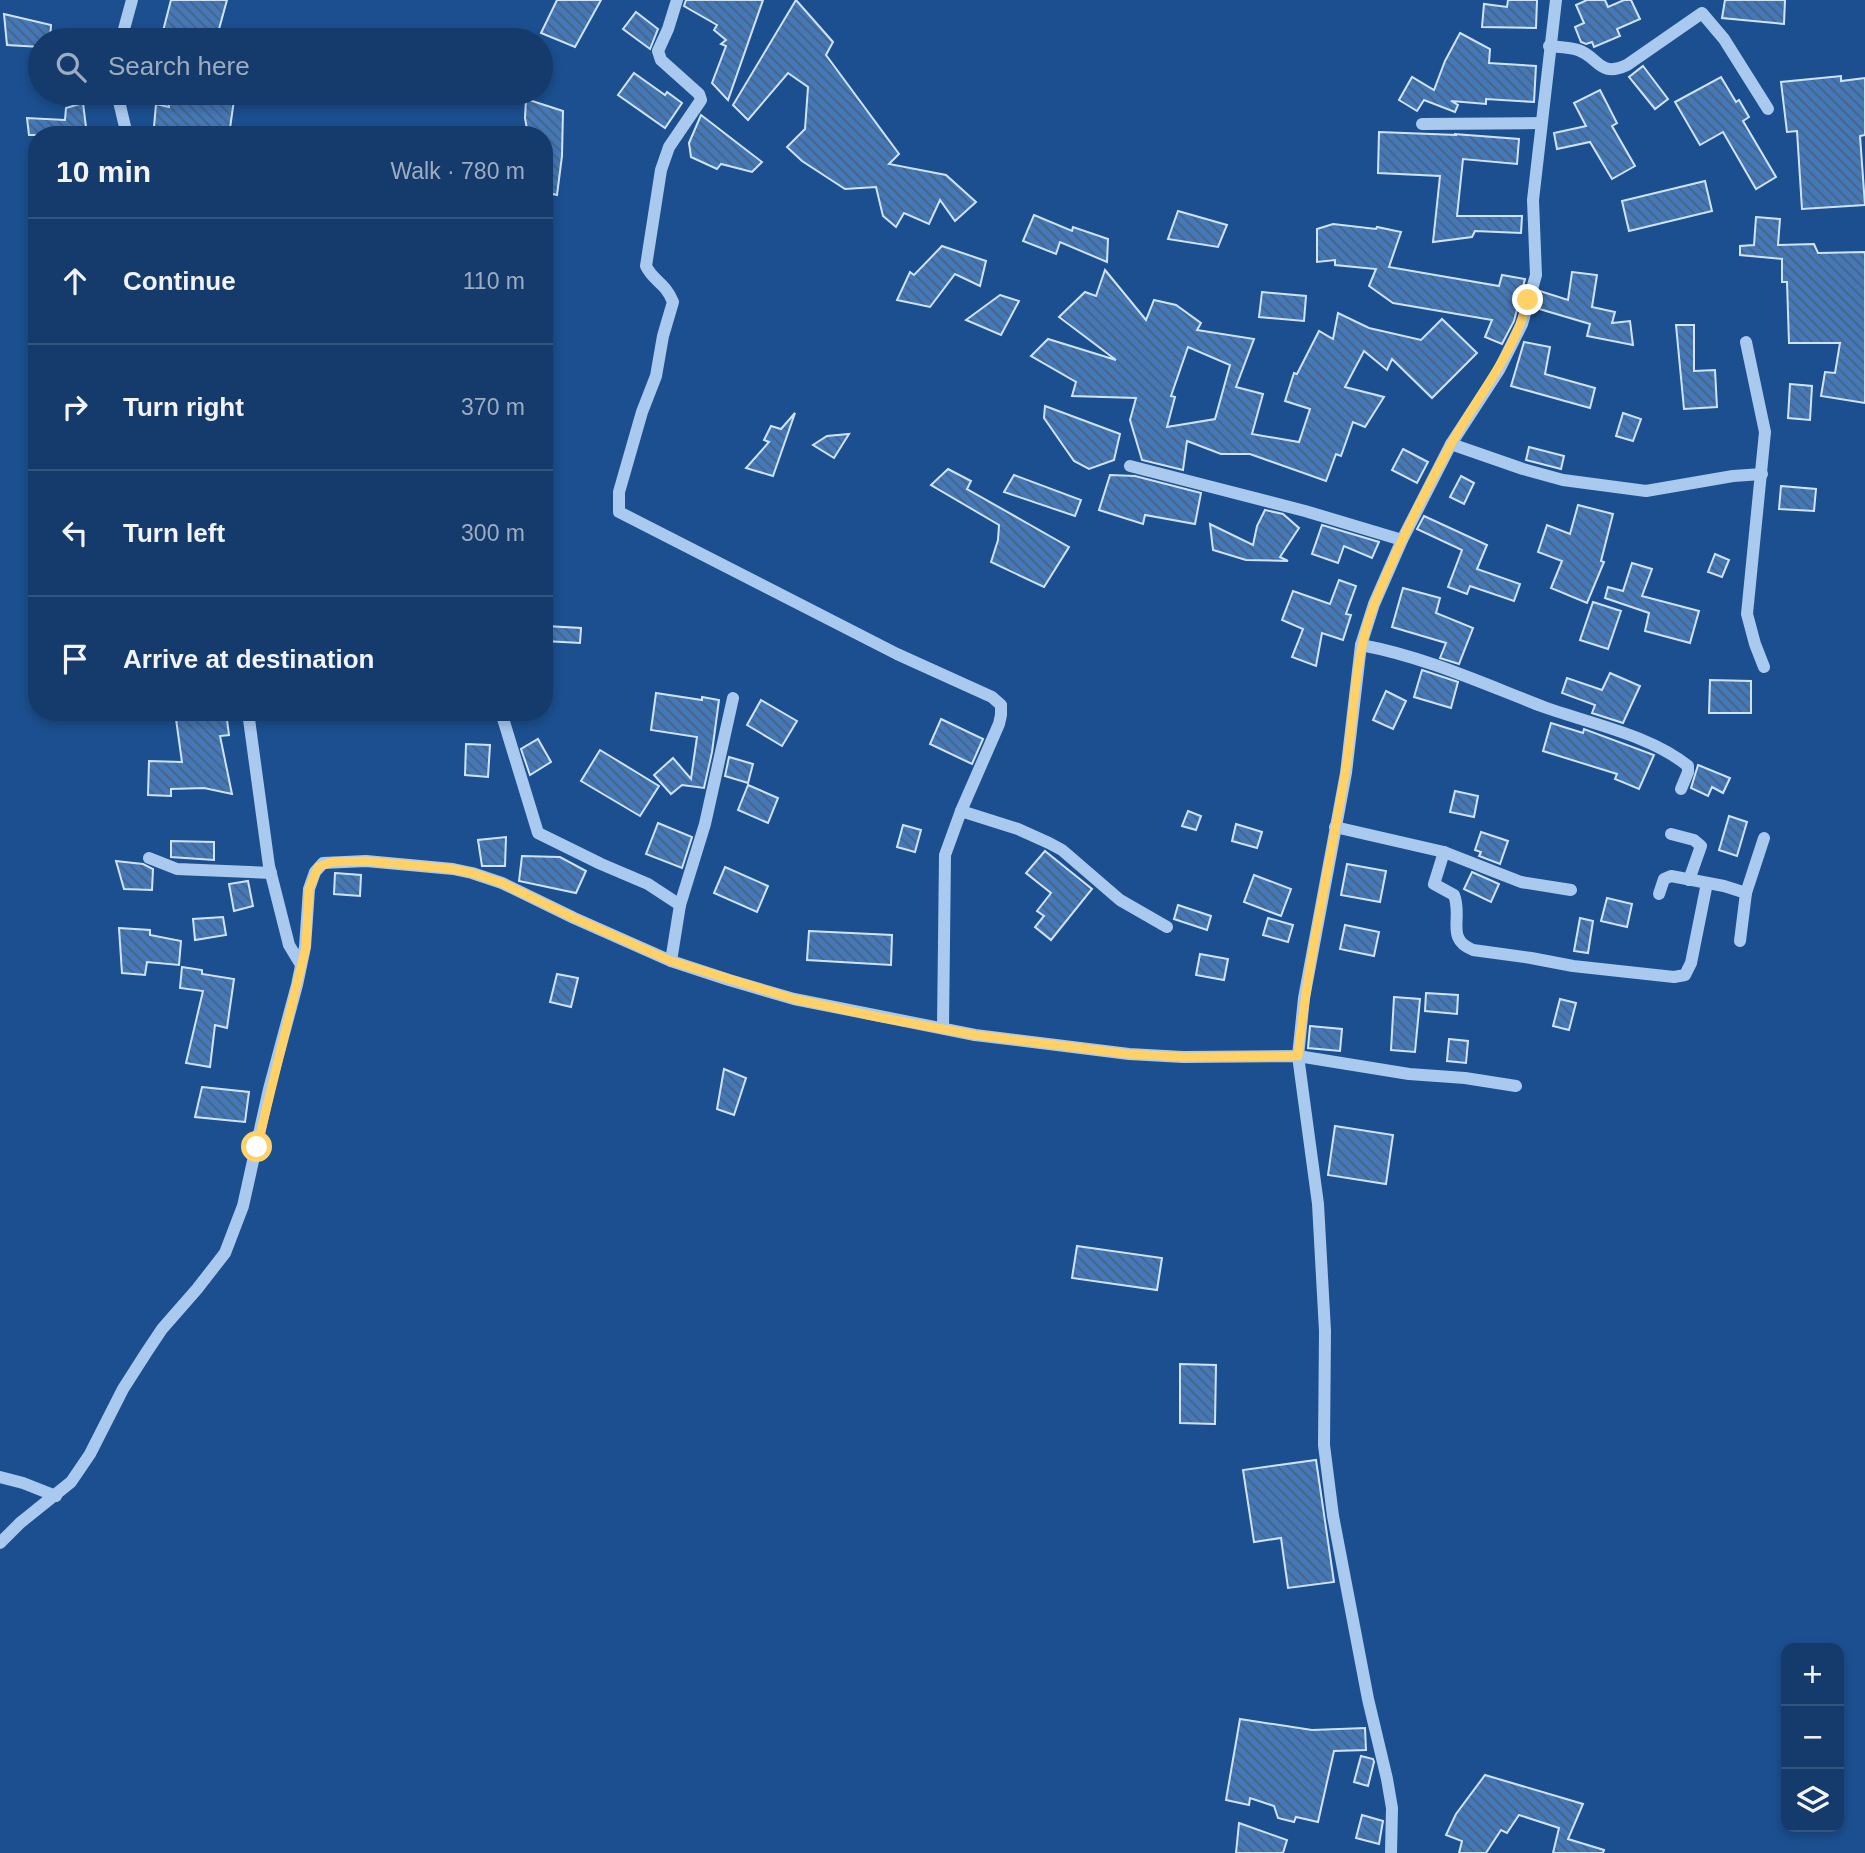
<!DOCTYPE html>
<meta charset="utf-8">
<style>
body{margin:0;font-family:Helvetica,sans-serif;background:#1d4271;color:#f1f3f6}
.controls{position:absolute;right:21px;bottom:21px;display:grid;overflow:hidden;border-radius:14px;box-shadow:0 4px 10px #0003}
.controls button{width:63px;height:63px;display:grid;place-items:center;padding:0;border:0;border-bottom:2px solid #33557e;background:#143b6b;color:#f1f3f6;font:35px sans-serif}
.stop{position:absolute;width:21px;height:21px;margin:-16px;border:5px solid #ffd166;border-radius:50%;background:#fff}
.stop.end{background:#ffd166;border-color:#fff;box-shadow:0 2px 7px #0008}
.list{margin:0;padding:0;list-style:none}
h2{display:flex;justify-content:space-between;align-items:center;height:91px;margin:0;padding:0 28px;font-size:30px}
h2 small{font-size:23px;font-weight:400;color:#9dadc1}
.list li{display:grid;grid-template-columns:46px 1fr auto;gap:21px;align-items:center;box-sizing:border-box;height:126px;padding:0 28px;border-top:2px solid #33557e}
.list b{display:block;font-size:26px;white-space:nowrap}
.list em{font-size:23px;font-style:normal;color:#9dadc1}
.icon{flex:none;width:38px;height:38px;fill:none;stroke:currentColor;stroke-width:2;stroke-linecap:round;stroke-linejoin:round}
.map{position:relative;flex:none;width:1865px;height:1853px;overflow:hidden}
.search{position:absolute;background:#143b6b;box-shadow:0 4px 10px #0003;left:28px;top:28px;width:525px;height:77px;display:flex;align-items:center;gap:18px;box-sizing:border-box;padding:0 24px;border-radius:38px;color:#9dadc1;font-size:26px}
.panel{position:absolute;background:#143b6b;box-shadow:0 4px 10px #0003;left:28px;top:126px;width:525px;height:595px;border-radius:28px}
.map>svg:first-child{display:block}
</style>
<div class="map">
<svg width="1865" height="1853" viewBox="0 0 1865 1853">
<defs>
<pattern id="building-back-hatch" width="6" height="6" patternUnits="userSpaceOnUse" patternTransform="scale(1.75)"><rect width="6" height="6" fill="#4478b7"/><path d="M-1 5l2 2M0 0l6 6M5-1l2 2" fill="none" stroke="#486282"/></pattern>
</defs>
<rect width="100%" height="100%" fill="#1b4f8f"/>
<g fill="url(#building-back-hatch)" stroke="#cfe3fa" stroke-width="2" fill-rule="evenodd">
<polygon points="171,0 227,0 216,40 191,40 191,38 163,31"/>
<polygon points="557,0 601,0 575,47 541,33"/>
<polygon points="686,0 763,0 728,100 712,83 726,46 721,44 726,40 714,30 717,25 684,6"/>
<polygon points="796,0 833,42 826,55 899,154 889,164 946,175 976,202 955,221 940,200 929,224 904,213 896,227 883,216 876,187 845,189 802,161 787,147 805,129 808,87 788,73 748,120 733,105"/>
<polygon points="1508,0 1537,0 1536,28 1482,27 1484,4 1507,7"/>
<polygon points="1587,0 1605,0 1608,7 1624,0 1631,0 1640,19 1617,29 1620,36 1594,47 1592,42 1586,44 1581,42 1575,27 1584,23 1576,5"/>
<polygon points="1725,0 1785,0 1784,24 1722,18"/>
<polygon points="636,12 658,29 650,49 623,29"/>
<polygon points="4,14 51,25 50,40 40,40 40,47 7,45"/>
<polygon points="1460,33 1490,49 1489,63 1536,66 1534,102 1486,99 1486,104 1451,101 1458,105 1455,112 1424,100 1417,111 1399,100 1412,77 1434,90 1445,61"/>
<polygon points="1643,66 1668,99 1655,109 1629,77"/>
<polygon points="634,73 665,95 667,92 682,103 665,128 618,95"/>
<polygon points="1841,76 1841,81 1865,78 1865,135 1860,136 1865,205 1802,209 1797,131 1787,132 1781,82"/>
<polygon points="1721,77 1736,102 1739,100 1749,117 1743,121 1776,177 1756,189 1723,132 1700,145 1675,102"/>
<polygon points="1600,90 1617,123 1612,126 1635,166 1612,179 1590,142 1557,149 1554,133 1586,126 1574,103"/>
<polygon points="167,93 203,93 234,100 229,135 195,135 194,131 154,127 156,104 169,107"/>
<polygon points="526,99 563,111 562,156 557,195 544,192 544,135 528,135 525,118"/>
<polygon points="83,103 87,135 29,135 27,118 65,120 66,108"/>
<polygon points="701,115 762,162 752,172 721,164 717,169 691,157 689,143"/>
<polygon points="1379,132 1457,135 1454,134 1519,139 1517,164 1463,159 1457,216 1522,216 1521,233 1475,231 1472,237 1433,242 1440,176 1378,173"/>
<polygon points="1705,181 1712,211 1629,231 1622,201"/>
<polygon points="1178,211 1227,225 1218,247 1168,239"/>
<polygon points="1034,215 1072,231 1073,227 1108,239 1107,262 1060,242 1056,254 1023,241"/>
<polygon points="1756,217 1780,219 1778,245 1814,244 1818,253 1865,252 1865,403 1821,396 1825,372 1835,373 1840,343 1789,343 1787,282 1782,282 1782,259 1740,255 1740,246 1754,245"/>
<polygon points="1333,224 1376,229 1377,227 1401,232 1389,267 1499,286 1502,275 1525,279 1514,321 1502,344 1485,337 1492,320 1393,303 1369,286 1376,269 1335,265 1335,260 1317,262 1317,229"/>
<polygon points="942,246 986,261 980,286 955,274 930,307 897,300 910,272 914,275"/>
<path d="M1105,270l41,50 8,-20 22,5 25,18 -4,7 57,9 -18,48 27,7 -11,40 47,8 11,-33 -25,-8 9,-28 3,1 22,-43 14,8 5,-26 31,15 52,12 21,-21 35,34 -45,45 -40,-39 -5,11 -23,-19 -19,36 39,10 -19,30 -12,-5 -12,34 -5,-2 -10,27 -76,-27h-29l-34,-13 -4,29 -41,-10 -12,-40 6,-22 -64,-2 4,-14 -45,-26 17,-17 68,21 -57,-43 26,-25 11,4zM1188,347l42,18 -15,54 -48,8 8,-30 -4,-1z"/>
<polygon points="1572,272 1597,275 1592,307 1615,312 1612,323 1630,321 1633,345 1587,336 1590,324 1536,308 1540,291 1568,300"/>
<polygon points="1262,292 1306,296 1304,321 1259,317"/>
<polygon points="1000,295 1019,301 1001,335 966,320"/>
<polygon points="1676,325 1694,325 1694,371 1715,370 1717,407 1684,409"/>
<polygon points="1524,342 1550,347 1545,374 1595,388 1590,408 1511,386"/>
<polygon points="1790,384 1812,386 1810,420 1788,418"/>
<polygon points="1045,406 1120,434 1114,460 1089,469 1074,461 1044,418"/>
<polygon points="795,413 773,476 746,468 769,442 764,440 771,426 781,429"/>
<polygon points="1623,413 1641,419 1633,441 1616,436"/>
<polygon points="849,434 834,458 813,445 827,436"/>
<polygon points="1529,447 1564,456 1561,469 1526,460"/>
<polygon points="1403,449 1428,462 1417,483 1392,470"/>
<polygon points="948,469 971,481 967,489 1069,547 1044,587 991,562 998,540 999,525 931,485"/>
<polygon points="1014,475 1081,500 1075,516 1004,492"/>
<polygon points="1110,475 1135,476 1201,493 1195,524 1145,515 1143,524 1099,510"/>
<polygon points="1461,476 1474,483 1464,504 1450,497"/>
<polygon points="1781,486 1816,489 1814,511 1779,509"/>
<polygon points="1578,505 1613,514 1601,561 1604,562 1587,603 1551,588 1562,561 1538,552 1547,525 1570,534"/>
<polygon points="1265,510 1283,514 1299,528 1280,557 1288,561 1246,560 1213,550 1210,524 1253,545 1257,526"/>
<polygon points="1424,516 1487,545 1477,569 1520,584 1514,601 1470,586 1467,594 1448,587 1462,550 1417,529"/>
<polygon points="1322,525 1379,542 1372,558 1344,546 1338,563 1312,554"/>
<polygon points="1715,554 1729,560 1722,577 1708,572"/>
<polygon points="1632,563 1652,569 1642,596 1699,611 1690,643 1645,631 1649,613 1605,598 1608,587 1623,591"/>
<polygon points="1339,580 1356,586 1346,614 1351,615 1343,640 1322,633 1316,666 1292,657 1303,629 1282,620 1293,591 1330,604"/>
<polygon points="1403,588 1440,598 1436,613 1473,628 1459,664 1440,658 1446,643 1392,627"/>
<polygon points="1593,602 1621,611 1608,649 1580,640"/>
<polygon points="546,626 581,628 580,643 545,641"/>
<polygon points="1422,670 1458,682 1451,708 1414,697"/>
<polygon points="1610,673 1640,686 1623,723 1592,713 1595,705 1562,693 1567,678 1602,690"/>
<polygon points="1710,680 1751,681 1751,713 1709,713"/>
<polygon points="1386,691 1406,701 1393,729 1373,720"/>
<polygon points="656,693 702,700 702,697 719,700 712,752 704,788 682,785 671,794 654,775 673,758 691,779 697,737 651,730"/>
<polygon points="761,700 797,721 782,746 747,725"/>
<polygon points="175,712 226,712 229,735 220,736 232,794 204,788 171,789 171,796 148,795 149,761 182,762"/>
<polygon points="941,719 983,739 972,764 930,744"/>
<polygon points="1551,723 1583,733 1584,729 1654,755 1639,789 1615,779 1617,774 1543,751"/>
<polygon points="538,739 551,762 530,775 521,749"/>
<polygon points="466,744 490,745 488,777 465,775"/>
<polygon points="600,750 659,786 640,816 581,781"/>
<polygon points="729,757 753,764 748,783 725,776"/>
<polygon points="1698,765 1730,778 1723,793 1712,787 1708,796 1691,788"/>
<polygon points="748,785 778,798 768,823 738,810"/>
<polygon points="1455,791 1478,796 1474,817 1450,812"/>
<polygon points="1188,811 1201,816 1196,830 1182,826"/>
<polygon points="1729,816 1747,822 1737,856 1719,850"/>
<polygon points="658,823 692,837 682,868 646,854"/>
<polygon points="1236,824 1262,832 1257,848 1232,841"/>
<polygon points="903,825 921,830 915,852 897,847"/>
<polygon points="1481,832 1508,841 1500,864 1479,856 1481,852 1475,850"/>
<polygon points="506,837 505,866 482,866 478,840"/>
<polygon points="171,841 214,842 214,860 171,857"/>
<polygon points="1045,851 1092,889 1051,940 1035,927 1044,916 1037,911 1051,893 1026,873"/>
<polygon points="522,856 560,857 586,871 576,893 519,881"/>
<polygon points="116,861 143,864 153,869 152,890 124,889"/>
<polygon points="1347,864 1386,871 1380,902 1341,895"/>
<polygon points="725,867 768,886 757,912 714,893"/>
<polygon points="1472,872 1499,884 1491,902 1464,889"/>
<polygon points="335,873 361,875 360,896 334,894"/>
<polygon points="1254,875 1291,889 1281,916 1244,902"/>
<polygon points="248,881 253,906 234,911 229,884"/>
<polygon points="1607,898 1632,904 1627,927 1601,921"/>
<polygon points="1178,905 1211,916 1207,930 1174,919"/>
<polygon points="223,917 226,935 195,940 193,919"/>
<polygon points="1268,918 1293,925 1288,942 1263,935"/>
<polygon points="1580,918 1593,921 1588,953 1574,951"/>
<polygon points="1345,925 1379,932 1374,956 1340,949"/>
<polygon points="119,928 150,930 150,935 181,941 179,965 147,962 145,975 122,973"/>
<polygon points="809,931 892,935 891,965 807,960"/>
<polygon points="1200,954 1228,959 1224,980 1196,975"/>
<polygon points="182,967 202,970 202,974 234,979 227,1028 215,1025 210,1067 186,1063 203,991 180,988"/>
<polygon points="557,974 578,978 571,1007 550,1002"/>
<polygon points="1426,993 1458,995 1457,1014 1425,1011"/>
<polygon points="1394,997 1420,999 1415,1052 1391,1050"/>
<polygon points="1560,999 1576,1003 1569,1030 1553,1026"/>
<polygon points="1310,1026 1342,1029 1340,1051 1308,1048"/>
<polygon points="1449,1039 1468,1041 1466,1063 1447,1061"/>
<polygon points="724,1069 746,1078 734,1115 717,1109"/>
<polygon points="202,1087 249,1092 245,1122 195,1117"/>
<polygon points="1335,1126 1393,1135 1386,1184 1328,1175"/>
<polygon points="1077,1246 1162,1258 1157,1290 1072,1278"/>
<polygon points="1180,1364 1216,1365 1215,1424 1180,1423"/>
<polygon points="1316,1460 1334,1582 1288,1588 1281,1538 1254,1542 1243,1470"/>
<polygon points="1240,1719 1312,1730 1365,1728 1366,1750 1334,1751 1318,1822 1296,1817 1294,1822 1278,1818 1274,1806 1250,1798 1249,1805 1226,1800"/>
<polygon points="1361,1756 1373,1759 1374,1762 1368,1786 1354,1782"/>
<polygon points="1485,1775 1583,1804 1568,1839 1604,1850 1603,1853 1553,1853 1559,1828 1519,1815 1507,1833 1501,1830 1486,1853 1459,1853 1462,1841 1446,1835 1456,1814"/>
<polygon points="1362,1815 1383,1821 1379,1844 1356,1838"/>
<polygon points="1239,1823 1287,1840 1283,1853 1236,1853"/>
</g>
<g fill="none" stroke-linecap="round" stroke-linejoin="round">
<g stroke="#a9c9ee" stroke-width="12">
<path d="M677,0l-9,29 -10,22 3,9 38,34 2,6 -32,47 -8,23 -15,96c7,15 19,16 27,36l-10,34 -7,40 -14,36 -23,80v20l278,142 95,43 9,8v10l-2,9 -38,87 -16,44 -2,173"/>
<polyline points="121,40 132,0"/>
<path d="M1549,46c9,1 20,1 29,4 21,7 21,28 49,15l75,-52 22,26 44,70"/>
<polyline points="117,93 127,135"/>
<polyline points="1422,124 1541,123"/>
<polyline points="1746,342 1765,432 1747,614 1755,644 1764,667"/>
<polyline points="1451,444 1523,469 1563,480 1646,491 1733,476 1762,474"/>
<polyline points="1130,466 1305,511 1402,540"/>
<path d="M1361,645c65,12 123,39 183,62 47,17 106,28 144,59v6l-7,17"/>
<polyline points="248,712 269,866 289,945 301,965"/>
<polyline points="501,712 538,833 601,864 648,884 680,905"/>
<polyline points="961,811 1018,829 1049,843 1062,850 1120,900 1167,927"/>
<polyline points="1335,827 1444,852 1521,882 1571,890"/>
<polyline points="1671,834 1694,840 1701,846 1689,880"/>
<path d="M1444,852l-10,32 20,11c9,23 -9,44 19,55l58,8 42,8 101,11 11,-2 6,-12 16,-80"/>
<polyline points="149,858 177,869 271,873"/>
<polyline points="1659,894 1664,879 1671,876 1724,886 1746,893"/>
<polyline points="1740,941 1746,893 1764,838"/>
<polyline points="671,961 680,905 705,824 733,698"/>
<polyline points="0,1477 23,1483 56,1496"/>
<polyline points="0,1543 20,1523 71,1482 90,1454 123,1389 146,1353 162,1329 197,1289 225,1253 243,1206 269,1089 297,985 305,947 309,889 315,872 323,863 366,861 453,869 472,873 502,883 574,918 671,961 729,980 794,999 975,1035 1129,1054 1183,1057 1298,1056 1409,1074 1465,1078 1516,1086"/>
<polyline points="1391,1853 1392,1808 1387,1779 1368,1699 1333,1516 1324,1445 1325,1331 1318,1204 1298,1056 1304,998 1346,773 1361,645 1374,604 1402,540 1451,444 1499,370 1522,324 1536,275 1533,200 1556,0"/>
</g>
</g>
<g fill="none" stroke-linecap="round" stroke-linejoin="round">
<path stroke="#ffd166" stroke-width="9" d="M257,1147l49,-200 3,-58 9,-22 14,-5 34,-1 87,8 19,4 30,10 72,35 97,43 123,38 84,18 97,18 154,19 54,3 115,-1c10,-95 31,-188 47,-282 10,-57 8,-118 30,-172 22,-54 48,-107 76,-158 27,-48 63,-90 77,-144"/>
</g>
</svg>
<div class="controls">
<button>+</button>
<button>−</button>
<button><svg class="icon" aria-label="layers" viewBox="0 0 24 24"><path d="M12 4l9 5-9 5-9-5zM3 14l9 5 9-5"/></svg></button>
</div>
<div class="stop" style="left:257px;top:1147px"></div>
<div class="stop end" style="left:1528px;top:300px"></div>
<div class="search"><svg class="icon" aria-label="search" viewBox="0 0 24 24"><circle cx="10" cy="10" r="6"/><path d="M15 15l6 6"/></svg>Search here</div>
<section class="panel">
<h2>10 min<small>Walk · 780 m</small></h2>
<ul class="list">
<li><svg class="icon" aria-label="ahead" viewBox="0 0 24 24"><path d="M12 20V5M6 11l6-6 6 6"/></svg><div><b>Continue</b></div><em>110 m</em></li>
<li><svg class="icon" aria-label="right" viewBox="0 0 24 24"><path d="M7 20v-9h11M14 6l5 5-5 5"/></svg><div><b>Turn right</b></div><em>370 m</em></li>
<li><svg class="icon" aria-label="left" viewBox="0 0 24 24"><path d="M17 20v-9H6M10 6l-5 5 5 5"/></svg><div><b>Turn left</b></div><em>300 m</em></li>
<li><svg class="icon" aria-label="arrive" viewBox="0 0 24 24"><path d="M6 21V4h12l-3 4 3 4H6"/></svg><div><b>Arrive at destination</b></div></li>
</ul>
</section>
</div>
